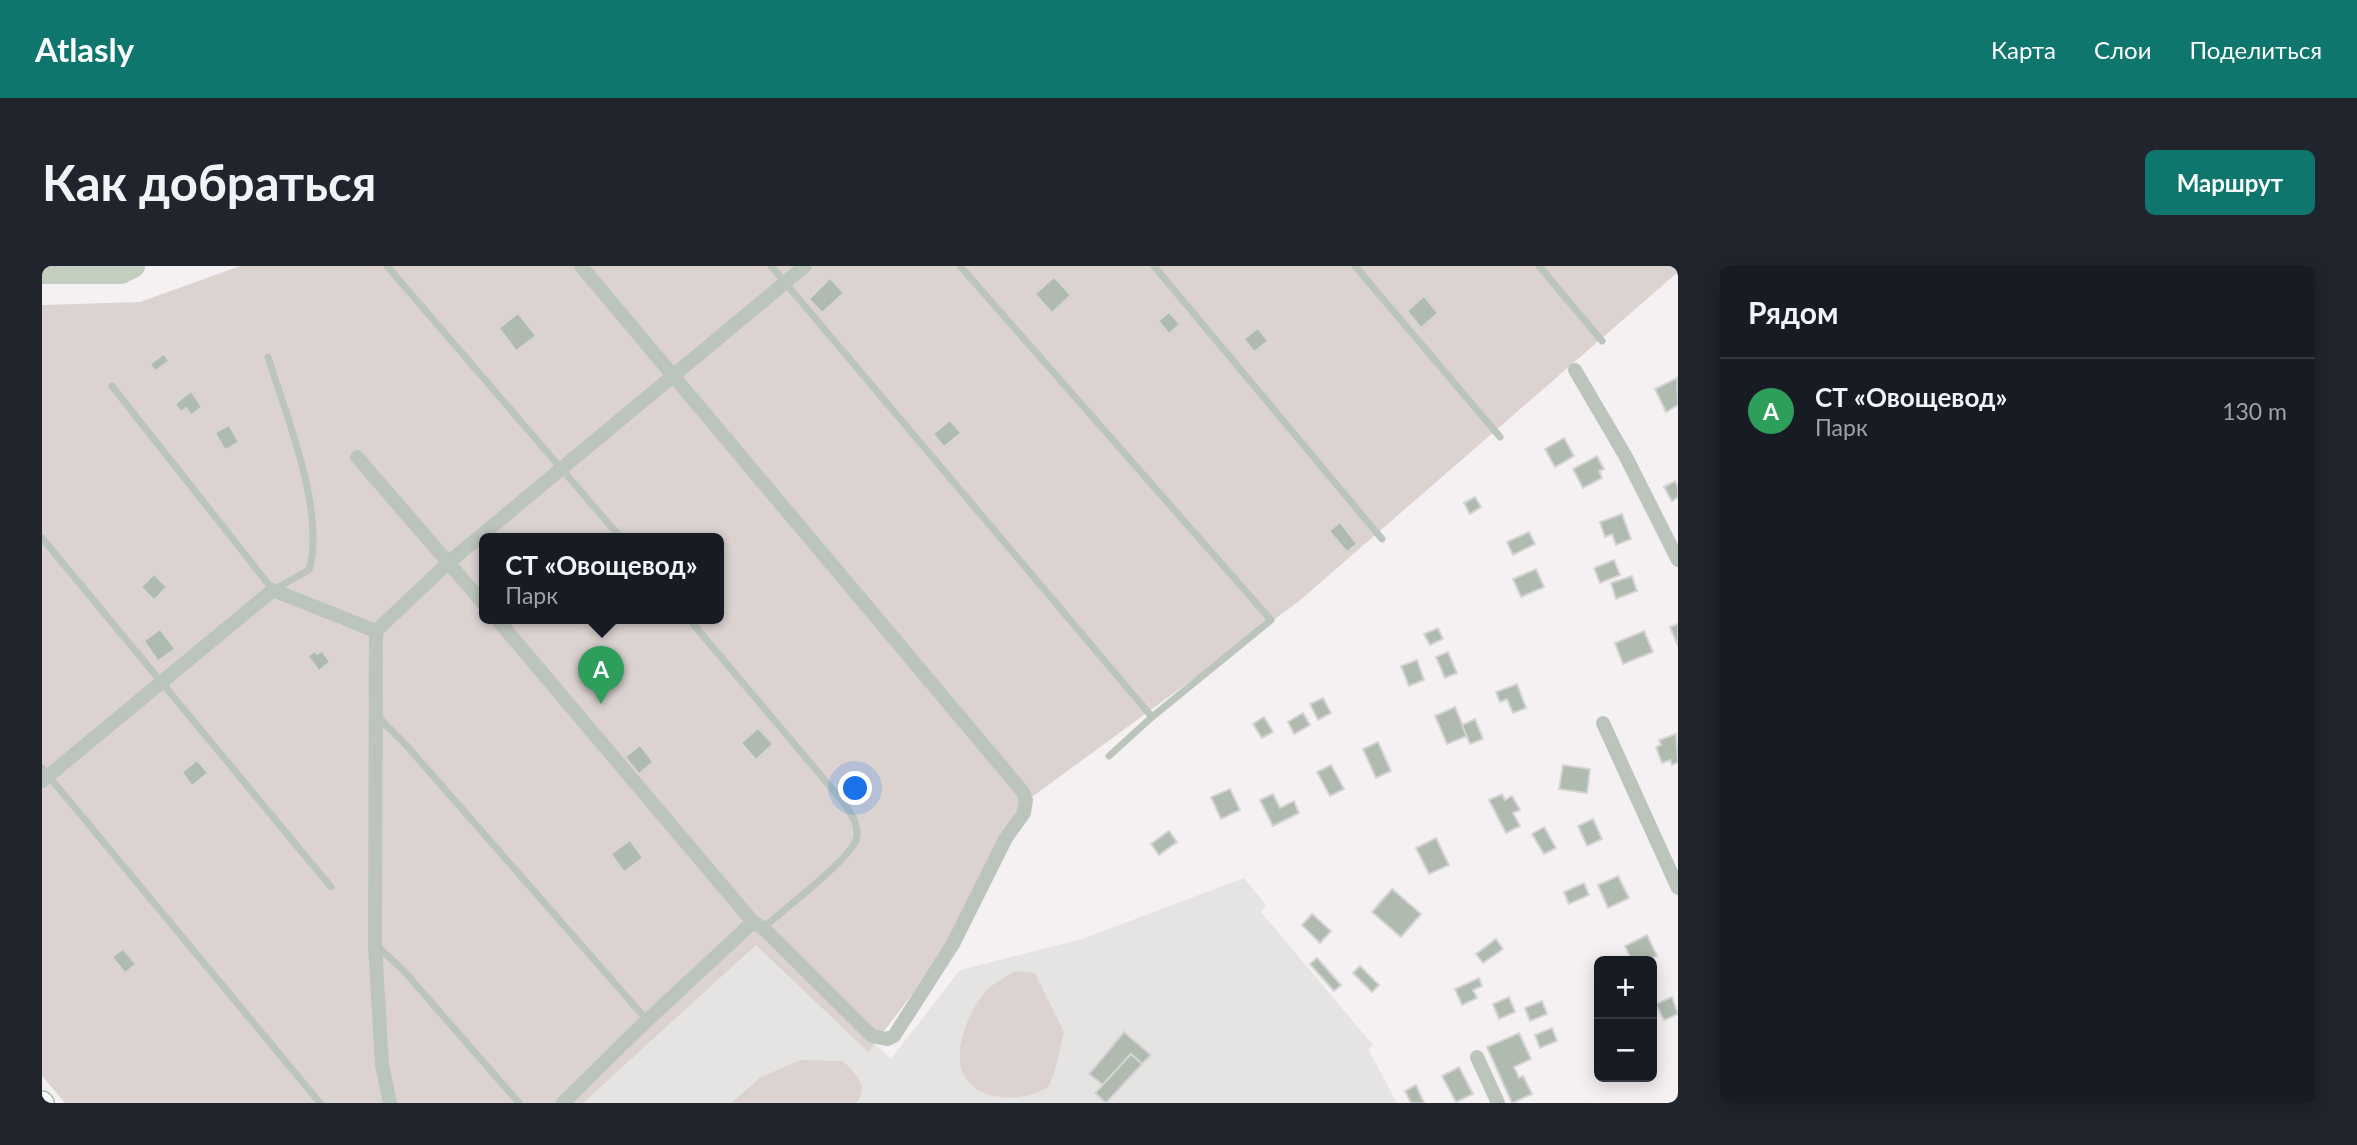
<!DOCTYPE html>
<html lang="ru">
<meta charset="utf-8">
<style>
body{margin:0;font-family:Lato,sans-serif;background:#20242c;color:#f1f3f6}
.controls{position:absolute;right:21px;bottom:21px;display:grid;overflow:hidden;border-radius:10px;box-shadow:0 4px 18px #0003}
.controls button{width:63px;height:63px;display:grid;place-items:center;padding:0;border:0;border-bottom:2px solid #363941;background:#171b24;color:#f1f3f6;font:35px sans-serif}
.you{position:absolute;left:814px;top:523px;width:24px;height:24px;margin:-18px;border:5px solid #fff;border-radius:50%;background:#1a73e8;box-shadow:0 0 0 10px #1a73e833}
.badge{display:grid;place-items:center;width:46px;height:46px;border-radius:50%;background:#0f766e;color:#fff;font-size:23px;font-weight:700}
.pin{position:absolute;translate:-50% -58px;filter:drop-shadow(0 2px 4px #0008)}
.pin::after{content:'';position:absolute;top:37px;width:24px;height:21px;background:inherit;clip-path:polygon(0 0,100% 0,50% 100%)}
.popup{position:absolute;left:437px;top:267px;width:245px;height:91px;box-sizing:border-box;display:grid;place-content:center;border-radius:10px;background:#171b24;filter:drop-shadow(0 2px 5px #0005);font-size:23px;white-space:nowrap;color:#9ea1a6}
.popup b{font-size:26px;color:#f1f3f6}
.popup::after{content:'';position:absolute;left:50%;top:100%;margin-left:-14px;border:14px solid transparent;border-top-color:#171b24}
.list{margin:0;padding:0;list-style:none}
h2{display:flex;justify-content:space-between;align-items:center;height:91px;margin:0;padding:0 28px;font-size:30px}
h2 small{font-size:23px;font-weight:400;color:#9ea1a6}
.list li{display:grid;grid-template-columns:46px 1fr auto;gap:21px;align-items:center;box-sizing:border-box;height:105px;padding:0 28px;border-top:2px solid #363941}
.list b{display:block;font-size:26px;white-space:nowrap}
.list p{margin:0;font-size:23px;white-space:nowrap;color:#9ea1a6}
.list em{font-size:23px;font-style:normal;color:#9ea1a6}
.map{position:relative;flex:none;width:1636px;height:837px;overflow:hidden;border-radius:10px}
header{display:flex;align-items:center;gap:42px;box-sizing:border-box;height:98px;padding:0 35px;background:#0f766e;color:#fff}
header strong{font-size:33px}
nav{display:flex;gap:38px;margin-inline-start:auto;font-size:24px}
.intro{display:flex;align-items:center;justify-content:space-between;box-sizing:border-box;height:168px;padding:0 42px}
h1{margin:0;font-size:49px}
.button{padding:18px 32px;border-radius:10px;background:#0f766e;color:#fff;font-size:24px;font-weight:700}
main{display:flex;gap:42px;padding:0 42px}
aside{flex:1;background:#171b24;border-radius:10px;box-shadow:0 4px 18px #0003}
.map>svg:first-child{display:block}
</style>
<header>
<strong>Atlasly</strong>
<nav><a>Карта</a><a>Слои</a><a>Поделиться</a></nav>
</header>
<div class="intro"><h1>Как добраться</h1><a class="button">Маршрут</a></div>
<main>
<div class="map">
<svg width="1636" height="837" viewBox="0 0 1636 837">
<rect width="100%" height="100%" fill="#f5f0f2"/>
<polygon fill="#e5e4e3" points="1202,612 1224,639 1219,646 1331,779 1326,783 1355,837 532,837 718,668 849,793 918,704 1040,673"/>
<g fill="#dcd3d1" fill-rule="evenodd">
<path d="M198,0h1438v6l-380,330 -277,203 -81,153 -72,94 -112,-107 -173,158h-518l-23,-27v-771l98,-3zM442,272h234v80h-234z"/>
<path d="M973,705l20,2 29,59c-4,13 -9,48 -17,56 -26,15 -76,15 -86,-20 -6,-24 9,-57 23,-75 8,-9 21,-16 31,-22z"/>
<path d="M759,794l42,1c12,12 28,25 13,42h-125l30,-26z"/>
</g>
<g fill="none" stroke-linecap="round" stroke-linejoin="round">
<polyline stroke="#c2cfbf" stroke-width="24" points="0,6 79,6 91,0"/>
</g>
<g fill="#afbbae" stroke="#d6d3d4" stroke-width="2">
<polygon points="1012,11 1029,29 1010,47 993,28"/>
<polygon points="788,12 802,27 780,47 767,33"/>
<polygon points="1382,30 1396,47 1379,62 1365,45"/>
<polygon points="1127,46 1138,58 1127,68 1116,55"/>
<polygon points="476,47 494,70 474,85 457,62"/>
<polygon points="1216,62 1226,75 1212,86 1202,73"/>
<polygon points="122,88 127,95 113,105 108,98"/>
<polygon points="1635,112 1636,139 1624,146 1613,123"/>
<polygon points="149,125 160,141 149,149 144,142 139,146 133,138"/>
<polygon points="908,154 919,167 902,181 891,168"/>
<polygon points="187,159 197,176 183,184 173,167"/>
<polygon points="1522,172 1532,190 1513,201 1503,183"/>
<polygon points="1555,190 1562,203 1557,205 1560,212 1541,222 1531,203"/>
<polygon points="1633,215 1636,221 1636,231 1630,235 1622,221"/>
<polygon points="1433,231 1439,241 1428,248 1422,237"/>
<polygon points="1580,248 1589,273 1574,279 1570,268 1563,271 1558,256"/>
<polygon points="1298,256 1315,278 1305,286 1287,265"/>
<polygon points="1487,266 1493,278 1471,289 1465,276"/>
<polygon points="1572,294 1578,309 1558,317 1552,302"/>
<polygon points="1494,303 1502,321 1479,331 1471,313"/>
<polygon points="112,308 125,321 112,334 99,321"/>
<polygon points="1590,310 1595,325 1574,333 1569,317"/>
<polygon points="1636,358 1636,380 1628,361"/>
<polygon points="1396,362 1401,373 1388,379 1382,368"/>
<polygon points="118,363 133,383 116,395 102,375"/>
<polygon points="1602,365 1611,386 1581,398 1573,377"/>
<polygon points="273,385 275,388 280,385 288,396 277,405 266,390"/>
<polygon points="1406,386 1415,407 1403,412 1394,391"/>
<polygon points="1375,394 1382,414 1367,420 1359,400"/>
<polygon points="1475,418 1484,442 1471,447 1465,433 1458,436 1454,426"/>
<polygon points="1281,432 1289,447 1276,454 1268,438"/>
<polygon points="1413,441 1425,470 1405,478 1393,450"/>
<polygon points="1261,447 1268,459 1252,468 1246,456"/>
<polygon points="1222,451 1231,466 1220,472 1211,458"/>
<polygon points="1433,453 1441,473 1428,478 1420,459"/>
<polygon points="716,462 731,478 714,494 699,477"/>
<polygon points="1634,468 1636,496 1630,499 1628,494 1620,497 1614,481 1619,479 1617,474"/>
<polygon points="1336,476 1349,505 1334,512 1321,483"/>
<polygon points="598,479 611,496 597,508 583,491"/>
<polygon points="155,494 166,507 150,520 140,506"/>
<polygon points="1289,499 1302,523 1288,530 1275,506"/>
<polygon points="1521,499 1548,503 1545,527 1517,523"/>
<polygon points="1188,523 1198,544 1179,553 1169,531"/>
<polygon points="1231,528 1238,542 1252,535 1257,547 1231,560 1218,534"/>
<polygon points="1460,528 1463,534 1470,530 1478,544 1471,547 1478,560 1464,567 1447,534"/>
<polygon points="1551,553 1560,573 1545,580 1536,560"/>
<polygon points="1502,561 1514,582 1502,588 1490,568"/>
<polygon points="1127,565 1135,576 1117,589 1109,578"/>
<polygon points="1394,572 1407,599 1387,608 1374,582"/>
<polygon points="588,574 601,592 582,606 569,588"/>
<polygon points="1576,610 1587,632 1566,642 1556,619"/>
<polygon points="1542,617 1547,629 1527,638 1522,626"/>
<polygon points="1350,623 1379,648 1359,671 1330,646"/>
<polygon points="1270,648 1289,665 1278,677 1260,659"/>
<polygon points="1605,669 1615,690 1605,695 1590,695 1583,680"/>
<polygon points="1454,673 1461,683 1441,697 1434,688"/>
<polygon points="81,683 94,698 83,707 70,691"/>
<polygon points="1275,692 1299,719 1292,725 1268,698"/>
<polygon points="1318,700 1337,719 1330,726 1311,707"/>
<polygon points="1437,712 1440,720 1431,724 1435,732 1420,739 1413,723"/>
<polygon points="1467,731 1473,746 1457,753 1451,738"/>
<polygon points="1630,731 1636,748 1622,754 1614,738"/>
<polygon points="1500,735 1505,748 1488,755 1483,742"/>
<polygon points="1510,762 1515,775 1498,782 1493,769"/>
<polygon points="1082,766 1109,789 1100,798 1089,788 1061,819 1047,808"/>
<polygon points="1477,767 1489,793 1472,801 1477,812 1481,810 1490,828 1470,837 1445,781"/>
<polygon points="1089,788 1100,798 1064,837 1053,827"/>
<polygon points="1417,801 1431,828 1414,836 1400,810"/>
<polygon points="1374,819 1382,837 1369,837 1363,825"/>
</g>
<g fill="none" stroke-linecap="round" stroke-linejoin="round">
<g stroke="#afbaae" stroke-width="24">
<polyline id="secondary" points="0,836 1,837"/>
</g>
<g stroke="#bcc5bc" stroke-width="7">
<polyline points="345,0 579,272"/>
<polyline points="729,0 1110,451"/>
<polyline points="918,0 1229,354 1110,451 1067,490"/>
<polyline points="1112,0 1340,273"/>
<polyline points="1313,0 1458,171"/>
<polyline points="1497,0 1560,75"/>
<path d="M70,120l161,204 36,-20c17,-58 -23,-155 -41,-213"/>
<polyline points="0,272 289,621"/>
<path d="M646,352l157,186c7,11 15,23 11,36 -8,21 -74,71 -93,88"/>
<polyline points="334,449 364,479 605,754"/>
<polyline points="0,502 278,837"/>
<polyline points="334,679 362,705 477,837"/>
</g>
<g stroke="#bcc5bc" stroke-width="14">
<polyline points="1533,104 1584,191 1636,294"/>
<polyline points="315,191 442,338"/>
<polyline points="454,352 711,656 721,662 830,770 845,773 852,770 911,678 964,572 982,547 984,534 981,526 539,0"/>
<polyline points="334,365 333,679 340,799 348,837"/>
<polyline points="1561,457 1636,622"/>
<polyline points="0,515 231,324 334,365 406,297 763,0"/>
<polyline points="1435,791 1456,837"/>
<polyline points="521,837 598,761 711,656"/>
</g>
<use href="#secondary" stroke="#fff" stroke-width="21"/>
</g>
</svg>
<div class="controls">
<button>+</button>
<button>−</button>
</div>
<div class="you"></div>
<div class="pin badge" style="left:559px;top:438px;background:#2e9e5b">A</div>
<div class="popup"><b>СТ «Овощевод»</b>Парк</div>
</div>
<aside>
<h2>Рядом<small></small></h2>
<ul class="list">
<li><span class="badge" style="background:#2e9e5b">A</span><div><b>СТ «Овощевод»</b><p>Парк</p></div><em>130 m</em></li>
</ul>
</aside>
</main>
